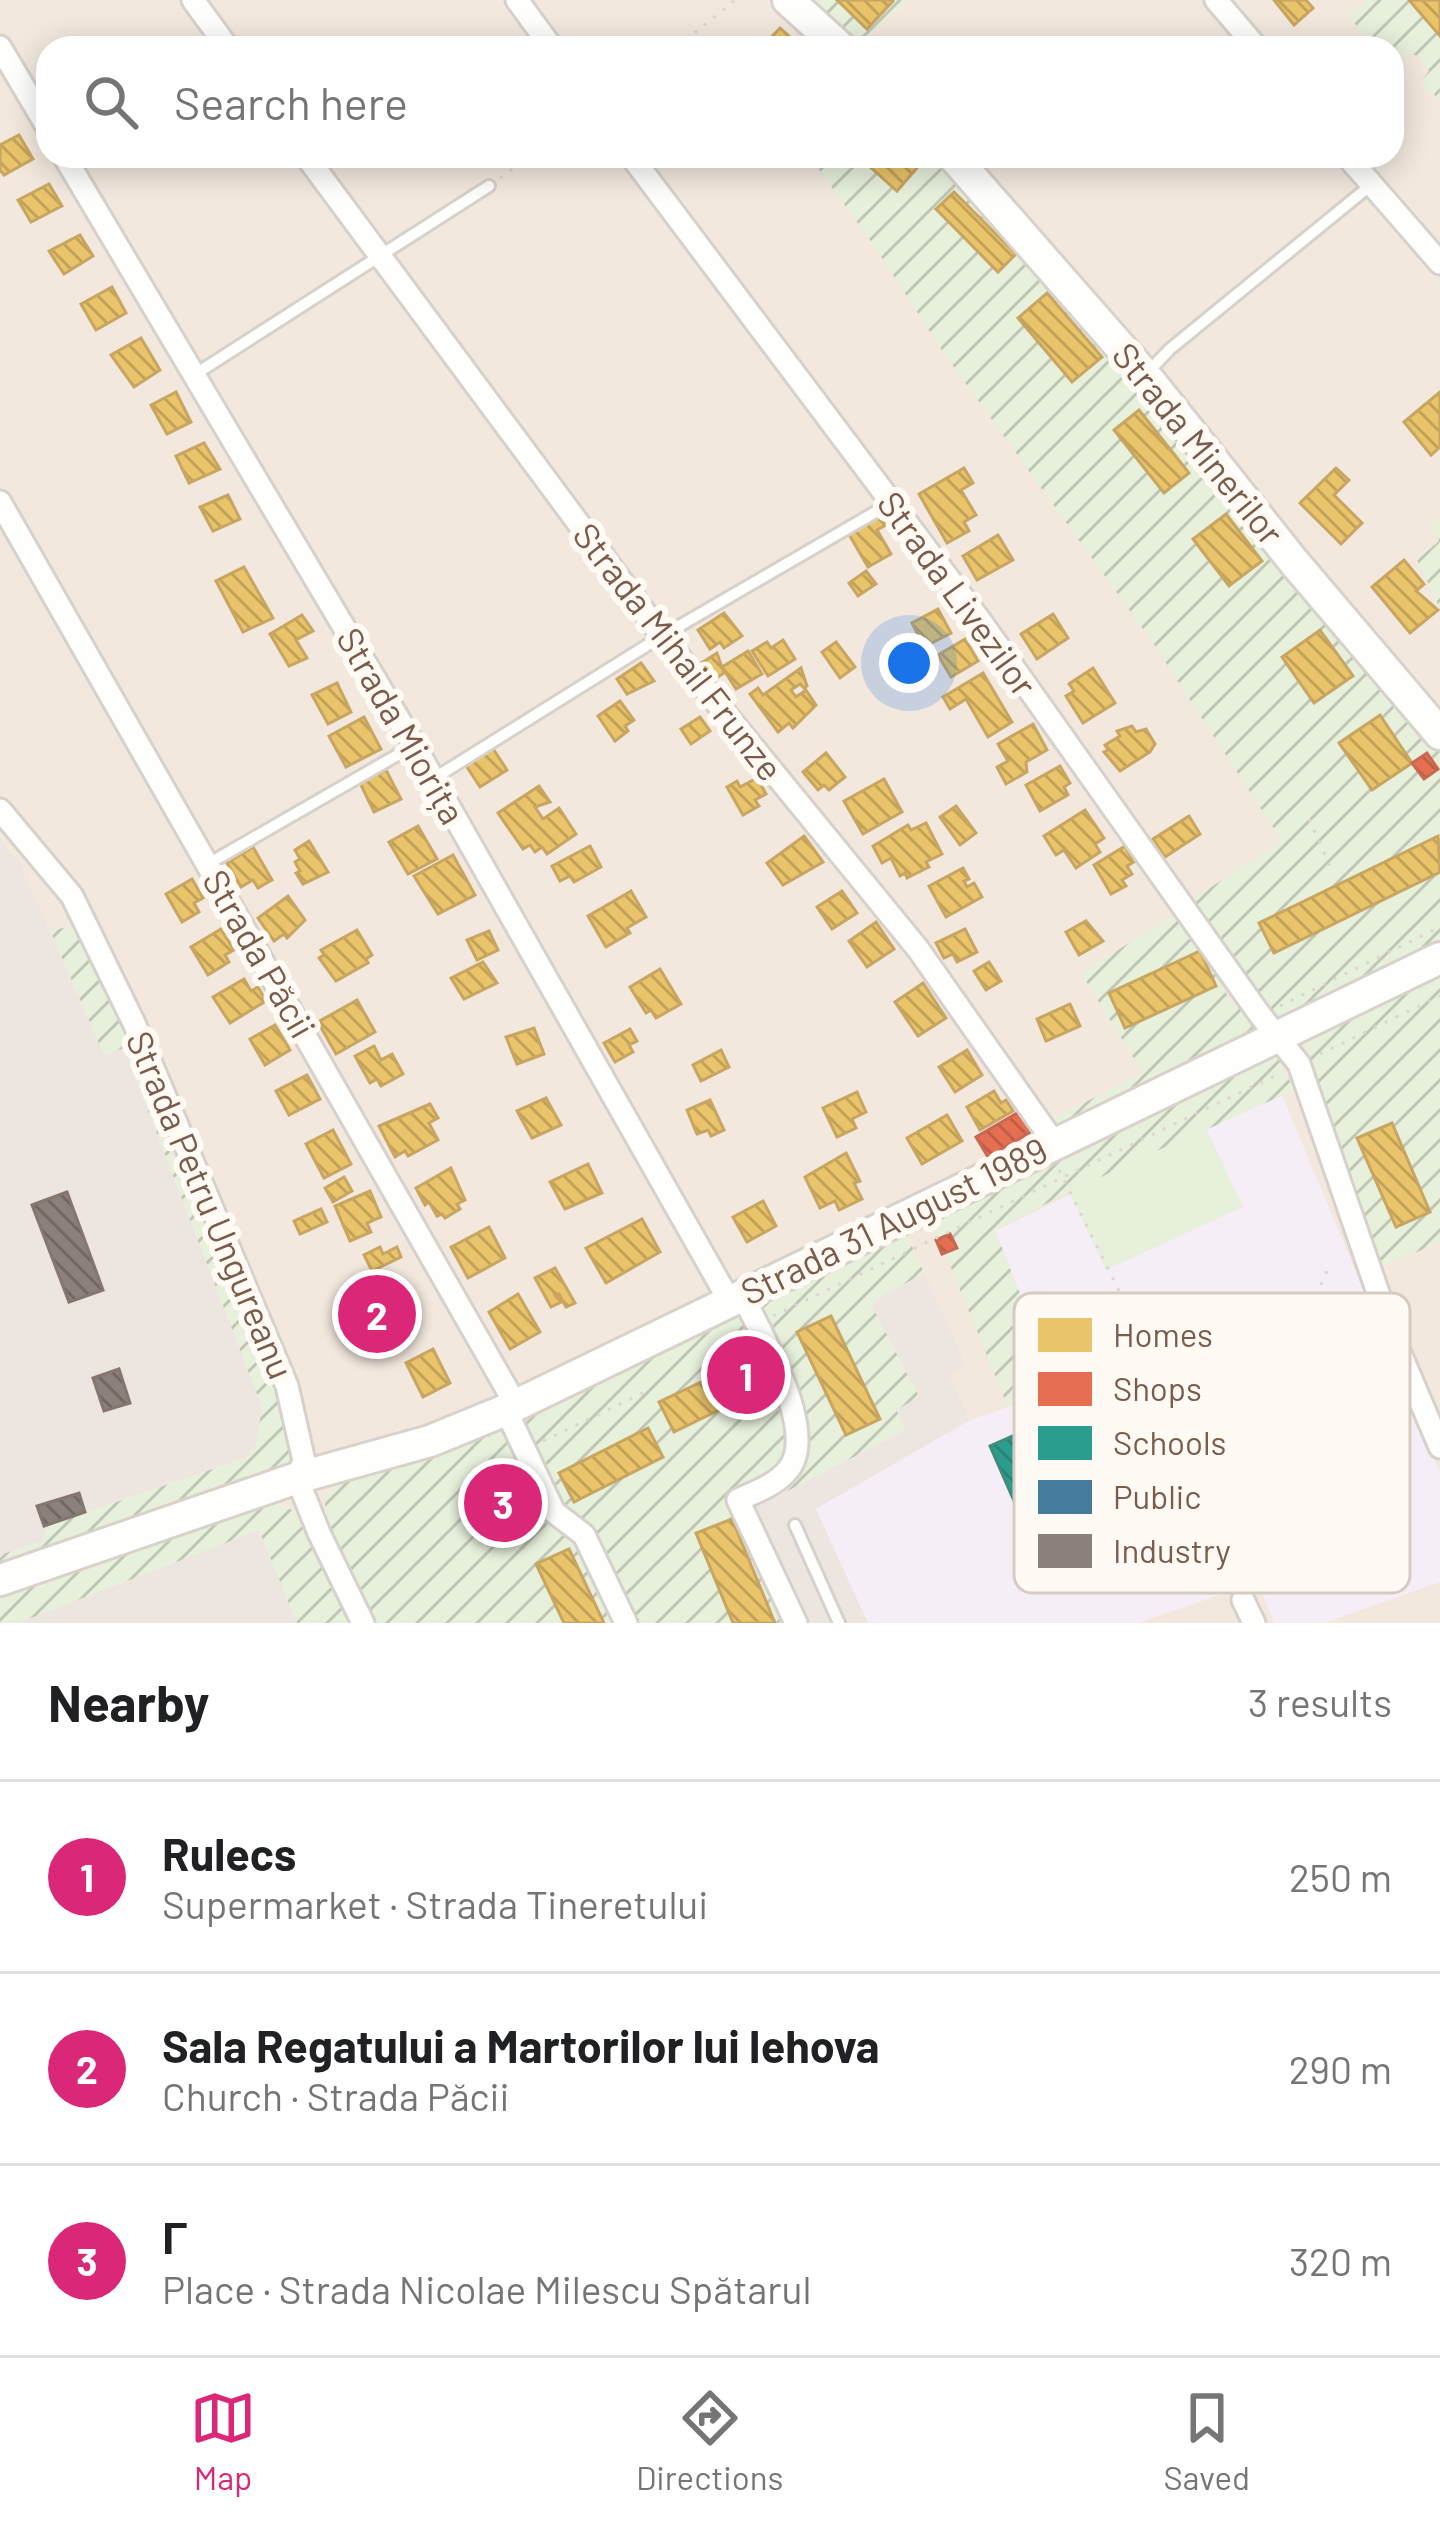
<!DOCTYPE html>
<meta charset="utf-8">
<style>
body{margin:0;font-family:Barlow,sans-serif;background:#f6f6f6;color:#202124}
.you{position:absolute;left:909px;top:663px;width:42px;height:42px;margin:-30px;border:9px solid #fff;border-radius:50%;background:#1a73e8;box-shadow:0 0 0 18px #1a73e833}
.badge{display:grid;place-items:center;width:78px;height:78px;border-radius:50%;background:#db2777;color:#fff;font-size:39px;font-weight:700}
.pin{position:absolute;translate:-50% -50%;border:6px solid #fff;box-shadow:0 3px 12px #0006}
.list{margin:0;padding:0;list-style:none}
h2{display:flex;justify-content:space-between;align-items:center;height:156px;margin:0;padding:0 48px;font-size:51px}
h2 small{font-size:39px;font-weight:400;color:#757577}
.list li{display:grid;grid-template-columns:78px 1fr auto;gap:36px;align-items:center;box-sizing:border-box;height:192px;padding:0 48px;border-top:3px solid #e0e0e0}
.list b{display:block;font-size:45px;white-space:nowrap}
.list p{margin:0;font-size:39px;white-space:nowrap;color:#757577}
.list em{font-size:39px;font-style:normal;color:#757577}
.icon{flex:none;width:66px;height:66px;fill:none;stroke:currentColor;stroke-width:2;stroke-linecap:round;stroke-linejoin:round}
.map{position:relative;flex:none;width:1440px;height:1623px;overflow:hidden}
.search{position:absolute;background:#fff;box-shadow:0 6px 30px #0003;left:36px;right:36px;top:36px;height:132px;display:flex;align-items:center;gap:30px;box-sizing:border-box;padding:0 42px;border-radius:36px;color:#757577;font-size:45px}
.sheet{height:732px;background:#fff}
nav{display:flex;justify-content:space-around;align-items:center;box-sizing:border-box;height:168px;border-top:3px solid #e0e0e0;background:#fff;font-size:33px;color:#757577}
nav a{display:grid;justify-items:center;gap:6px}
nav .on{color:#db2777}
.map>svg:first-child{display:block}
</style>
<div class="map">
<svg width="1440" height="1623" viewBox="0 0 1440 1623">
<defs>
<pattern id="garden-furrows" width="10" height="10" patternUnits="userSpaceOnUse" patternTransform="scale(3)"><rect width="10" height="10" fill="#e7f0db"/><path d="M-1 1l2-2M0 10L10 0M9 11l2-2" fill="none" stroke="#c0c6b4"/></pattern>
<pattern id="homes-back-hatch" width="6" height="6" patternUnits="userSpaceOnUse" patternTransform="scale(3)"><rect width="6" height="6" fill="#e9c46a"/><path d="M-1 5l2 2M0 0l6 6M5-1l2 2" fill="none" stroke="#c2a259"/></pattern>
<pattern id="shops-back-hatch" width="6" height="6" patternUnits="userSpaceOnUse" patternTransform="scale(3)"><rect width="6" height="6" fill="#e76f51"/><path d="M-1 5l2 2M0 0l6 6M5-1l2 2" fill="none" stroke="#c05e45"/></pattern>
<pattern id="schools-back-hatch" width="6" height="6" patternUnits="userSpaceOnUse" patternTransform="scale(3)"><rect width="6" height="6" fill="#2a9d8f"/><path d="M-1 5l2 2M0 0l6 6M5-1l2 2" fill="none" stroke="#298377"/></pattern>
<pattern id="public-back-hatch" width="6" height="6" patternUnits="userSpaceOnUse" patternTransform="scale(3)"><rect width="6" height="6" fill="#457b9d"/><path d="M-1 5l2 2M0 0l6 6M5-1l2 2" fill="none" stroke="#3d637c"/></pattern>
<pattern id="industry-back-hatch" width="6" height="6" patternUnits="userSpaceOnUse" patternTransform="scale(3)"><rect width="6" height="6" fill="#8a817c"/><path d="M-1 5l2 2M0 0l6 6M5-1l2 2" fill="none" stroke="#716863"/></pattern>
</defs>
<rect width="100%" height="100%" fill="#f9f5f0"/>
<path fill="#f2e8de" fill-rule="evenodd" d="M0,0h1440v1623h-1440zM48,48h1344v108h-1344z"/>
<g fill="#ede5e0">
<polygon points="0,839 20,864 103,1054 124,1048 262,1407 256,1445 245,1458 49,1524 42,1541 0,1555"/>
<polygon points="924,1273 966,1365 948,1375 970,1420 816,1509 868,1623 806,1623 754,1508 906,1430 895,1410 919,1396 872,1306 879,1298"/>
<polygon points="259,1530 297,1623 18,1623"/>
</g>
<polygon fill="#f6eef6" points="1281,1093 1440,1473 1440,1582 1324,1623 1274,1623 1258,1582 1137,1623 868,1623 816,1509 970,1420 1058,1390 995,1231"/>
<g fill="url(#garden-furrows)">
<polygon points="800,0 910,0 854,47"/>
<polygon points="1368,0 1440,0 1440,100 1421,82 1429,71 1418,56 1407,53 1392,65 1392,48 1374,48 1349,16"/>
<polygon points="809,156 933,156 1028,253 1440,751 1440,943 1281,1018 1273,1017 1190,901 1282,841 1151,640 943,352 873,244"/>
<polygon points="1440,518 1440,608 1417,560 1439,541 1430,527"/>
<polygon points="1174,915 1205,951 1231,1003 1249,1013 1258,1029 1058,1129 1046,1122 1143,1073 1081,973"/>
<polygon points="71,927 85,937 135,1043 294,1437 294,1453 284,1469 0,1566 0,1555 42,1541 49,1525 245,1458 256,1445 262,1407 124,1048 104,1055 50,930"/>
<polygon points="1440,971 1440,1243 1379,1267 1306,1047 1314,1033"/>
<polygon points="1268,1055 1278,1058 1294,1090 1069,1192 995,1230 1058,1390 1008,1407 934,1226 941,1215"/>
<polygon points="906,1233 924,1273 879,1298 872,1306 919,1397 896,1410 906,1430 754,1508 806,1623 372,1623 324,1519 326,1495 340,1482 500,1430"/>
<polygon points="271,1499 294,1511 350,1623 297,1623 259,1530 18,1623 0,1623 0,1592"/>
</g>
<polygon fill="#e7f0db" points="1206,1128 1243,1207 1106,1270 1069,1192"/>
<g fill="url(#homes-back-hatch)" stroke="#c8a561" stroke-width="3">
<polygon points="837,0 892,0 893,1 867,29"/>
<polygon points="1274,0 1306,0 1313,8 1294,25"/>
<polygon points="1409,0 1440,0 1440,36"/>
<polygon points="780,28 802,48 761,48"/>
<polygon points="19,135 33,159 4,175 0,170 0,145"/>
<polygon points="858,156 917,156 923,161 897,191"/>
<polygon points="49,184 62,206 31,222 18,200"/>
<polygon points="954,192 1016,254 998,272 936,209"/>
<polygon points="80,235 93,256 64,274 49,251"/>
<polygon points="112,287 126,313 96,330 81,304"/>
<polygon points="1047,293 1102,357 1072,382 1018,318"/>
<polygon points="141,338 160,370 134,387 111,355"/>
<polygon points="176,392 191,422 167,434 151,405"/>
<polygon points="1440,392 1440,447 1431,455 1404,422"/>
<polygon points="1139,410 1189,473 1164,493 1114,430"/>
<polygon points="204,443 220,469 189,483 176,456"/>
<polygon points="964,468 973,483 961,490 976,515 964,522 969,531 947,543 919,494"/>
<polygon points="1336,468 1349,480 1334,495 1362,523 1341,544 1300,503"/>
<polygon points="228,495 240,519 213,531 200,507"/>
<polygon points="879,512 886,525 877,530 891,554 868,567 847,531"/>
<polygon points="1226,514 1262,561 1229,586 1193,539"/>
<polygon points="998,535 1013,560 977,580 963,556"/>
<polygon points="1404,560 1424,584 1416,591 1438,610 1410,633 1372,587"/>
<polygon points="244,567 273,618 243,632 216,581"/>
<polygon points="866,571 876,584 858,596 849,583"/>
<polygon points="938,609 951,633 924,647 912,623"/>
<polygon points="724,613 742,636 724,648 720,642 710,649 698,630"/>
<polygon points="1053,614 1068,638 1037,659 1021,634"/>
<polygon points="302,615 313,631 296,640 307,658 289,666 270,634"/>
<polygon points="1320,630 1353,676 1314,703 1282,657"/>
<polygon points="965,639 978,661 951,677 938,655"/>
<polygon points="783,640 795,659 768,676 752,651 767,642 771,648"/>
<polygon points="916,641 928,663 908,674 896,651"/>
<polygon points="836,642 855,667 840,678 822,652"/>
<polygon points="748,651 762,674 736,689 722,667"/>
<polygon points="717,653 724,673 711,681 700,664"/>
<polygon points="641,663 654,681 627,694 617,679"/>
<polygon points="801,668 807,686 804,688 800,684 791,690 796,697 806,690 816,705 793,728 789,723 778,732 750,694 758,688 763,695"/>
<polygon points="1093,668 1115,703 1083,723 1066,696 1074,691 1069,684"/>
<polygon points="983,673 1012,722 988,737 966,699 950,709 943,697"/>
<polygon points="337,683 351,712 328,724 312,695"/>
<polygon points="620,701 634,720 625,726 628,731 615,741 598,716"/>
<polygon points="1380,715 1412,763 1372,790 1339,743"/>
<polygon points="364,717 381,749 346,767 329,736"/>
<polygon points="700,717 710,731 691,744 681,729"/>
<polygon points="1033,724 1047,750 1026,762 1027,772 1006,784 997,767 1008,761 998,744"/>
<polygon points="1132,726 1136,732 1146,729 1155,744 1150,752 1120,771 1104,752 1108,750 1105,745 1120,736 1117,731"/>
<polygon points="492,747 507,770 480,787 465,764"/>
<polygon points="826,753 845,777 829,790 824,785 818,790 803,772"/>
<polygon points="1060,766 1070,783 1064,787 1068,795 1040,811 1026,785"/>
<polygon points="386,770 401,799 374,812 360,783"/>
<polygon points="757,778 766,794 755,800 759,806 743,815 727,787 737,781 740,787"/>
<polygon points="884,779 902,812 863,834 844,801"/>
<polygon points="539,786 550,802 535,807 543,819 559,808 576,834 547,854 542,847 535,852 530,845 523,849 498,813"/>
<polygon points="956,806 976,833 960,845 940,817"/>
<polygon points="1085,810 1104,838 1095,844 1100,852 1076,868 1064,850 1056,855 1044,836"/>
<polygon points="1189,816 1200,834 1165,857 1153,839"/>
<polygon points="926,823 942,854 926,862 929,867 907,878 905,873 900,876 891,858 882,863 873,846 908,825 911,830"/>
<polygon points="418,826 437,859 408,874 389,842"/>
<polygon points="804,836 823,862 783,885 767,863"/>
<polygon points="1438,836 1440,872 1274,953 1259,923"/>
<polygon points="309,841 328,872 303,884 296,873 300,871 295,862 300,859 295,850"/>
<polygon points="590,846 601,867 574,882 570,876 560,881 552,866"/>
<polygon points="1125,846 1134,862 1127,866 1132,874 1122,880 1126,886 1111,894 1094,865"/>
<polygon points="253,847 272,880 258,888 253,880 241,887 227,863"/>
<polygon points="453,855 475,895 438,914 414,876"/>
<polygon points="963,868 969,879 964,881 967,887 974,883 982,897 946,917 929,886"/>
<polygon points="192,879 203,898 194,903 199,912 182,922 166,894"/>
<polygon points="631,891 646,917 627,928 630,933 606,947 588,916"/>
<polygon points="842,891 857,913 832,929 817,907"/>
<polygon points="288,896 305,920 287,938 284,934 274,941 258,918"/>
<polygon points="1086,921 1103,941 1079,955 1066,932"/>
<polygon points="876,922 894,949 867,967 849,941"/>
<polygon points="221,929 234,950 225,955 229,962 208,975 191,947"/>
<polygon points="965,929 977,952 957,962 953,954 944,958 936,943"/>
<polygon points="357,930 372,955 366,959 368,963 336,981 319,958 324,955 321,950"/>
<polygon points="489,931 498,950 477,960 467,940"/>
<polygon points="1200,951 1216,986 1125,1028 1109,993"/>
<polygon points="483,962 497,983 464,999 451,978"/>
<polygon points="989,962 1001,981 986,990 974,971"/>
<polygon points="660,969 681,1004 656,1018 651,1010 646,1013 630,987"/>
<polygon points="244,979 251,991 258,987 266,1001 230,1023 213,997"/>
<polygon points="923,983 946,1018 918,1036 895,1002"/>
<polygon points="357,1000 375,1032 336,1054 318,1022"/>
<polygon points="1070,1004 1080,1026 1046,1041 1037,1019"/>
<polygon points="275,1025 290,1050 265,1065 250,1039"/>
<polygon points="534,1028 544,1054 517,1064 506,1037"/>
<polygon points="630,1029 637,1041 629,1045 633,1052 615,1062 604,1043"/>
<polygon points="374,1046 381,1060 392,1054 403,1074 381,1086 377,1079 370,1083 355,1056"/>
<polygon points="721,1050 729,1067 701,1081 693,1065"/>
<polygon points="967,1050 982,1075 955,1092 939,1067"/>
<polygon points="307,1075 320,1099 289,1115 276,1091"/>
<polygon points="994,1091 1001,1103 1006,1100 1013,1111 980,1130 967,1107"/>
<polygon points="857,1092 866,1112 852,1119 856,1128 837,1137 823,1108"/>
<polygon points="546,1098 561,1125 532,1138 517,1111"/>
<polygon points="710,1100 724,1130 711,1136 708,1130 697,1134 687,1110"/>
<polygon points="430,1104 438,1118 429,1123 438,1140 408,1156 405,1151 395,1157 379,1126"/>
<polygon points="947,1115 962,1141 922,1164 907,1138"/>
<polygon points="1392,1123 1430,1212 1396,1227 1357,1138"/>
<polygon points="333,1130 351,1164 324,1178 306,1144"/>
<polygon points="846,1153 860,1181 854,1183 862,1199 839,1210 835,1201 820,1208 805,1177"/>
<polygon points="588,1164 602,1193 565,1209 550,1182"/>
<polygon points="451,1168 465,1200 457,1204 460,1209 445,1218 442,1214 437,1216 429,1202 425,1205 416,1188"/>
<polygon points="344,1177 352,1191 333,1202 325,1188"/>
<polygon points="370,1191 381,1217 367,1223 371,1232 350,1241 335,1206"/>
<polygon points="763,1201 776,1226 747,1242 733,1217"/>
<polygon points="321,1209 327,1222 300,1234 294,1221"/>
<polygon points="642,1219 660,1252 606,1283 586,1248"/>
<polygon points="489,1227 505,1258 468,1278 451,1247"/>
<polygon points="380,1247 383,1254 397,1247 401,1257 372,1271 364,1255"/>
<polygon points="555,1268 575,1303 566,1307 559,1294 555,1295 561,1302 551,1307 535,1278"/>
<polygon points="518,1294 540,1332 510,1349 489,1312"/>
<polygon points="831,1316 880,1419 846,1435 797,1332"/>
<polygon points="433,1349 450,1383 423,1397 406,1363"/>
<polygon points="752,1358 766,1387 674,1432 659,1402"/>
<polygon points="648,1428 663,1457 574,1502 559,1473"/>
<polygon points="732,1519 775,1623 733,1623 696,1533"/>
<polygon points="569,1549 604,1623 564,1623 536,1564"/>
</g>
<g fill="url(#shops-back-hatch)" stroke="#c66950" stroke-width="3">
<polygon points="1427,753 1438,769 1424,779 1412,763"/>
<polygon points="1019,1112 1031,1132 988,1157 976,1137"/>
<polygon points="950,1234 957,1248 942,1254 936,1240"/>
</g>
<polygon fill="url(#schools-back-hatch)" stroke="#428a7b" stroke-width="3" points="1024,1431 1073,1543 1039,1558 990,1446"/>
<polygon fill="url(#public-back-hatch)" stroke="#557285" stroke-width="3" points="384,1283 407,1326 371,1345 348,1301"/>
<g fill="url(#industry-back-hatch)" stroke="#85766e" stroke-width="3">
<polygon points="67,1192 103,1290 69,1302 32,1205"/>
<polygon points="119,1369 130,1403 104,1411 93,1378"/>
<polygon points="502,1481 520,1516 503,1525 485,1490"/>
<polygon points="79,1493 85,1512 44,1526 37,1506"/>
</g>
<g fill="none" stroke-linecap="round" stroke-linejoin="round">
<g stroke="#d7d1cb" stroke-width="16">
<g id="lane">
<polyline points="1147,373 1170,349 1371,185"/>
<polyline points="194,375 489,186"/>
<polyline points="433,779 662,636 891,503"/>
<polyline points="208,864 413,746"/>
<polyline points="795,1525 839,1623"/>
</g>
</g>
<g stroke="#d7d1cb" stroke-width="27">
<g id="street">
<polyline points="193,0 228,48"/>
<polyline points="517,0 552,48"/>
<polyline points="1216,0 1257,48"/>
<polyline points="0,47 48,128"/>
<polyline points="64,156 414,745 729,1300"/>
<polyline points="306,156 662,636 918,949 1055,1144"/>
<polyline points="631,156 979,619 1260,1015 1299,1064 1394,1339 1440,1447"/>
<polyline points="1347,156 1440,263"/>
<polyline points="0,502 516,1405"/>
<polyline points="0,810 72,896 134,1023 287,1386 304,1461 297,1478 319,1533 363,1623"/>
<path d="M742,1294c18,39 79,140 45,177 -13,15 -32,21 -49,29l58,123"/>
<polyline points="506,1410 554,1512 584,1535 626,1623"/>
<polyline points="1243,1600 1254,1623"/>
</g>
</g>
<g stroke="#d9d2cb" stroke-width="36">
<g id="secondary">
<polyline points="788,0 841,48"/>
<polyline points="953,156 1145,375 1294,562 1440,734"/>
<polyline points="0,1580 297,1478 430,1441 506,1410 1440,958"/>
</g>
</g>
<g stroke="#dcd5d0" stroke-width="3" stroke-dasharray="3 9" stroke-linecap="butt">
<polyline points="676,48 735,0"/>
<polyline points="500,178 531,156"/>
<polyline points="1309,819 1331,868"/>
<polyline points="1280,1006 1440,927"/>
<polyline points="1320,1054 1440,996"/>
<polyline points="1059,1170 1149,1351"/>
<polyline points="773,1316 1279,1074"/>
<polyline points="543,1441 647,1391"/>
<path d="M1254,1583l53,-87c7,-39 -22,-71 -23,-109 -2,-42 32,-83 45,-122"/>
</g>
<use href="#lane" stroke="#fefefd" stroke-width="10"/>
<use href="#street" stroke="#fefefd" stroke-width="21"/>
<use href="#secondary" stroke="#fefefd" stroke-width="30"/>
</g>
<g text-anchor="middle" stroke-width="12" stroke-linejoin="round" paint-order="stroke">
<g font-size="36" fill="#7a5c4d" stroke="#fffaf3">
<text transform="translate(1198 444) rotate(51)" y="13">Strada Minerilor</text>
<text transform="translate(957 594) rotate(54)" y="13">Strada Livezilor</text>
<text transform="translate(678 652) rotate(52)" y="13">Strada Mihail Frunze</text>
<text transform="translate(401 726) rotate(60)" y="13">Strada Miorița</text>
<text transform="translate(259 954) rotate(60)" y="13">Strada Păcii</text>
<text transform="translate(210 1205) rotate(67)" y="13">Strada Petru Ungureanu</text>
<text transform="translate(894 1221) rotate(-26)" y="13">Strada 31 August 1989</text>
</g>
</g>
<rect x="1014" y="1293" width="396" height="300" rx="18" fill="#fffaf3" stroke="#d7cbc1" stroke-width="3"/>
<rect x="1038" y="1318" width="54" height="34" fill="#e9c46a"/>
<rect x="1038" y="1372" width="54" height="34" fill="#e76f51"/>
<rect x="1038" y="1426" width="54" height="34" fill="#2a9d8f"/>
<rect x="1038" y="1480" width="54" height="34" fill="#457b9d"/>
<rect x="1038" y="1534" width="54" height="34" fill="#8a817c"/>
<g font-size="33" fill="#7a5c4d">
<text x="1113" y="1347">Homes</text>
<text x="1113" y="1401">Shops</text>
<text x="1113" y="1455">Schools</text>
<text x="1113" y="1509">Public</text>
<text x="1113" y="1563">Industry</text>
</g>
</svg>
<div class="you"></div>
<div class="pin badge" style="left:746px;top:1375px">1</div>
<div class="pin badge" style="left:377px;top:1314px">2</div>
<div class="pin badge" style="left:503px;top:1503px">3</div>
<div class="search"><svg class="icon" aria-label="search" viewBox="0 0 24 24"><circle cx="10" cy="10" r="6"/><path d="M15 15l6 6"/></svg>Search here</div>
</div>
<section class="sheet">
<h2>Nearby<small>3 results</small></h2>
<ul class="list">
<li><span class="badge">1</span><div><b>Rulecs</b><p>Supermarket · Strada Tineretului</p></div><em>250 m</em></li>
<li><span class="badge">2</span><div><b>Sala Regatului a Martorilor lui Iehova</b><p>Church · Strada Păcii</p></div><em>290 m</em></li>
<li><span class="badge">3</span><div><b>Г</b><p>Place · Strada Nicolae Milescu Spătarul</p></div><em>320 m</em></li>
</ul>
</section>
<nav>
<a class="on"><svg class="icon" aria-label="map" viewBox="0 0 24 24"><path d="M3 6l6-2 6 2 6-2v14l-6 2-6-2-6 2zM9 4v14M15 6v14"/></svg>Map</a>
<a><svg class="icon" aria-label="directions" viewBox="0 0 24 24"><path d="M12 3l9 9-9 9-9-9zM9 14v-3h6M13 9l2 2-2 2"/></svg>Directions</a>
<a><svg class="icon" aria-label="saved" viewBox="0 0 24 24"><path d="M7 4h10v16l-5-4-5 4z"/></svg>Saved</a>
</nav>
